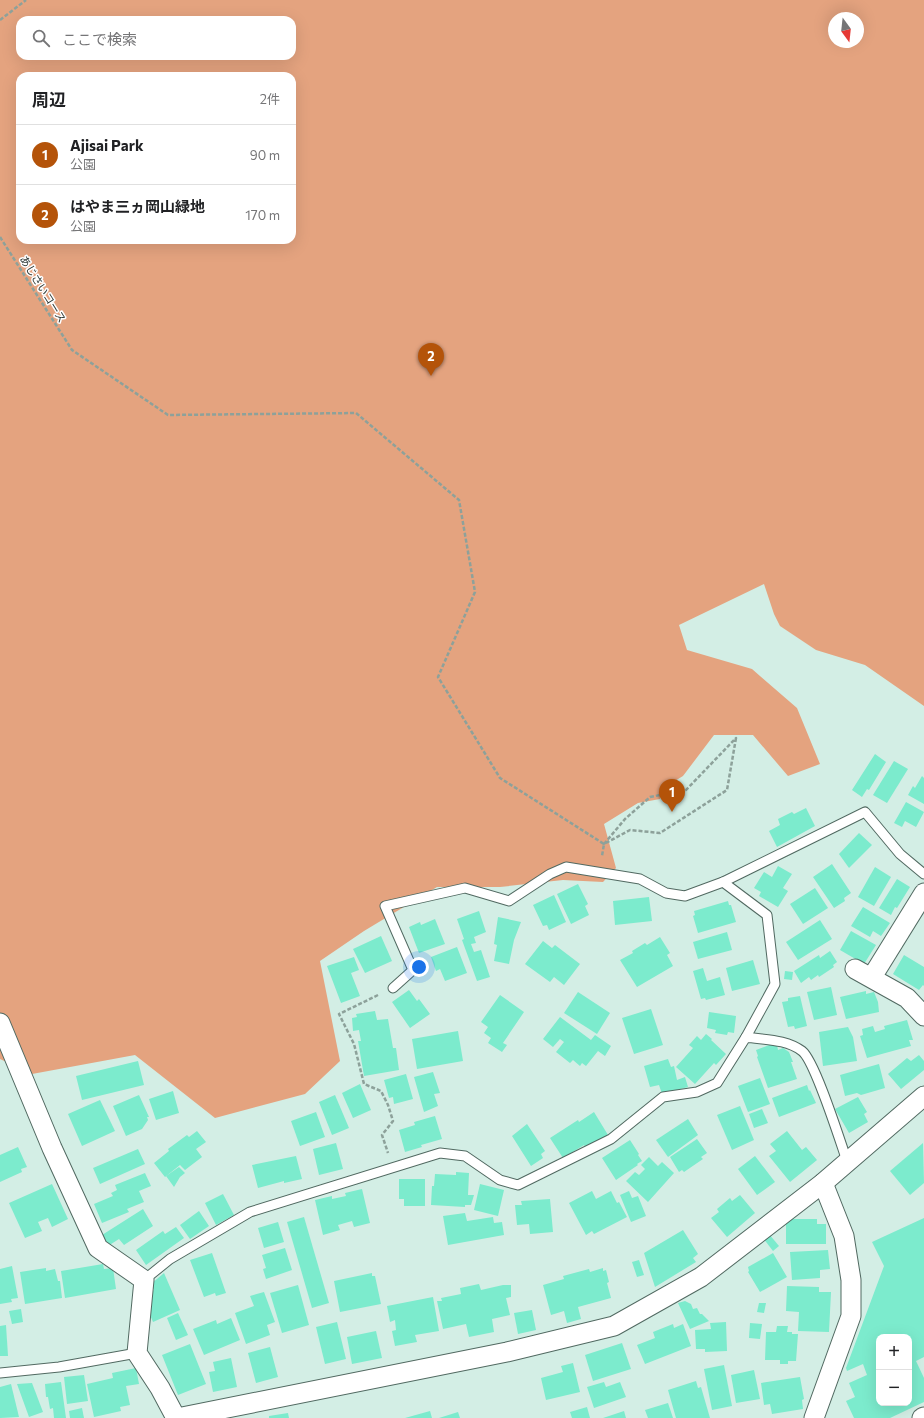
<!DOCTYPE html>
<html lang="ja">
<meta charset="utf-8">
<style>
body{margin:0;font-family:Commissioner,"Noto Sans JP",sans-serif;background:#f6f6f6;color:#202124}
.controls{position:absolute;right:12px;bottom:12px;display:grid;overflow:hidden;border-radius:8px;box-shadow:0 4px 16px #0002}
.controls button{width:36px;height:36px;display:grid;place-items:center;padding:0;border:0;border-bottom:1px solid #e0e0e0;background:#fff;color:#202124;font:20px sans-serif}
.compass{position:absolute;left:828px;top:12px;width:36px;height:36px;border-radius:50%;background:#fff;box-shadow:0 4px 16px #0002;rotate:165deg}
.you{position:absolute;left:419px;top:967px;width:14px;height:14px;margin:-10px;border:3px solid #fff;border-radius:50%;background:#1a73e8;box-shadow:0 0 0 6px #1a73e833}
.badge{display:grid;place-items:center;width:26px;height:26px;border-radius:50%;background:#b45309;color:#fff;font-size:13px;font-weight:700}
.pin{position:absolute;translate:-50% -33px;filter:drop-shadow(0 1px 2px #0008)}
.pin::after{content:'';position:absolute;top:21px;width:14px;height:12px;background:inherit;clip-path:polygon(0 0,100% 0,50% 100%)}
.list{margin:0;padding:0;list-style:none}
h2{display:flex;justify-content:space-between;align-items:center;height:52px;margin:0;padding:0 16px;font-size:17px}
h2 small{font-size:13px;font-weight:400;color:#757577}
.list li{display:grid;grid-template-columns:26px 1fr auto;gap:12px;align-items:center;box-sizing:border-box;height:60px;padding:0 16px;border-top:1px solid #e0e0e0}
.list b{display:block;font-size:15px;white-space:nowrap}
.list p{margin:0;font-size:13px;white-space:nowrap;color:#757577}
.list em{font-size:13px;font-style:normal;color:#757577}
.icon{flex:none;width:22px;height:22px;fill:none;stroke:currentColor;stroke-width:2;stroke-linecap:round;stroke-linejoin:round}
.map{position:relative;flex:none;width:924px;height:1418px;overflow:hidden}
.search{position:absolute;background:#fff;box-shadow:0 4px 16px #0002;left:16px;top:16px;width:280px;height:44px;display:flex;align-items:center;gap:10px;box-sizing:border-box;padding:0 14px;border-radius:12px;color:#757577;font-size:15px}
.panel{position:absolute;background:#fff;box-shadow:0 4px 16px #0002;left:16px;top:72px;width:280px;height:172px;border-radius:12px}
.map>svg:first-child{display:block}
</style>
<div class="map">
<svg width="924" height="1418" viewBox="0 0 924 1418">
<rect width="100%" height="100%" fill="#d3eee5"/>
<path fill="#e4a37f" fill-rule="evenodd" d="M0,0h924v706l-59,-41 -49,-15 -36,-24 -6,-12 -10,-30 -85,41 8,25 65,19 45,39 23,56 -32,12 -35,-41h-39l-31,41 -23,14v9l-22,4 -34,21 12,44 -13,14 -40,-2 -63,7h-63l-73,44 -44,30 20,100 -35,33 -90,24 -80,-63 -103,19 -32,-15zM834,18h24v24h-24zM20,20h272v36h-272zM20,76h272v164h-272z"/>
<g fill="#7cebcd" fill-rule="evenodd">
<polygon points="875,754 886,762 869,790 867,789 862,797 852,790"/>
<polygon points="894,761 908,769 887,803 873,795"/>
<polygon points="922,776 924,778 924,804 908,795 913,786 915,788"/>
<polygon points="906,802 924,812 916,827 905,821 902,827 894,823"/>
<polygon points="806,808 815,826 777,847 769,831 780,825 778,819 792,812 794,814"/>
<polygon points="859,833 872,845 849,868 839,854"/>
<polygon points="832,864 851,893 844,898 845,901 834,908 813,877"/>
<polygon points="778,866 792,874 783,888 788,891 778,907 759,896 761,892 754,888 764,872 772,877"/>
<polygon points="875,867 891,877 874,906 858,897"/>
<polygon points="897,879 910,887 897,908 895,907 891,915 879,908"/>
<polygon points="578,884 588,904 585,906 589,915 571,924 557,894"/>
<polygon points="815,888 828,908 803,924 790,904"/>
<polygon points="554,895 566,922 549,930 547,925 543,926 533,905"/>
<polygon points="649,897 652,921 615,925 613,901"/>
<polygon points="728,901 729,905 731,905 736,922 698,933 693,916 695,915 694,911"/>
<polygon points="863,907 890,923 881,936 873,931 870,937 851,926"/>
<polygon points="479,911 486,932 474,937 476,943 471,944 474,952 481,950 490,977 477,981 462,940 464,939 457,919"/>
<polygon points="498,917 521,922 514,940 509,964 494,961 497,945 494,944"/>
<polygon points="435,919 445,944 419,953 409,927 420,922 421,925"/>
<polygon points="820,920 832,939 798,960 786,942"/>
<polygon points="851,931 876,945 864,964 840,950"/>
<polygon points="727,932 732,950 698,959 693,942"/>
<polygon points="381,936 392,961 365,973 353,949"/>
<polygon points="660,937 670,953 667,955 673,966 637,987 620,960 633,953 632,951 645,943 647,945"/>
<polygon points="543,941 552,948 555,945 580,964 564,985 554,977 550,982 525,964"/>
<polygon points="457,947 467,973 445,981 440,969 436,971 431,957"/>
<polygon points="830,951 837,962 833,965 834,967 819,977 818,975 811,980 809,977 801,983 794,971 819,955 820,958"/>
<polygon points="904,955 924,967 924,986 923,985 919,990 893,974"/>
<polygon points="354,957 359,970 351,973 360,996 341,1003 327,966"/>
<polygon points="753,960 760,984 732,991 726,968"/>
<polygon points="703,968 707,981 720,977 725,995 706,1000 705,998 701,999 693,971"/>
<polygon points="785,971 793,972 792,980 784,979"/>
<polygon points="831,987 837,1015 814,1020 807,992"/>
<polygon points="409,990 417,1001 419,999 430,1014 410,1028 392,1002"/>
<polygon points="866,991 866,994 874,992 878,1002 879,1012 846,1019 840,997"/>
<polygon points="578,992 610,1013 597,1034 564,1013"/>
<polygon points="500,995 524,1012 503,1043 507,1045 502,1052 488,1043 491,1038 484,1033 488,1027 481,1022"/>
<polygon points="800,996 807,1026 795,1029 794,1026 788,1027 782,1002 788,1001 788,998"/>
<polygon points="651,1009 663,1045 634,1054 622,1018"/>
<polygon points="375,1011 377,1020 388,1019 393,1048 396,1048 399,1070 364,1076 358,1041 361,1041 359,1030 353,1031 352,1018 357,1017 356,1014"/>
<polygon points="709,1012 736,1016 734,1033 728,1032 727,1035 715,1033 716,1030 707,1028"/>
<polygon points="560,1017 591,1040 595,1035 611,1046 605,1056 598,1051 586,1066 582,1063 580,1066 573,1060 570,1063 556,1052 564,1042 560,1039 553,1047 543,1039"/>
<polygon points="907,1020 913,1040 909,1040 911,1046 867,1058 860,1036 863,1035 862,1029 873,1026 875,1032 885,1029 884,1026"/>
<polygon points="848,1027 853,1037 857,1061 823,1066 819,1032"/>
<polygon points="458,1031 463,1061 417,1069 412,1039"/>
<polygon points="706,1034 712,1039 711,1040 726,1054 716,1065 714,1063 695,1084 676,1067 693,1048 689,1045 697,1036 701,1040"/>
<polygon points="772,1044 777,1045 778,1050 783,1048 789,1052 793,1062 791,1062 797,1079 768,1088 757,1057 758,1056 756,1050"/>
<polygon points="919,1055 924,1061 924,1070 901,1089 888,1074 907,1058 911,1061"/>
<polygon points="668,1059 671,1067 674,1066 677,1080 685,1077 688,1087 662,1094 659,1085 650,1087 644,1066"/>
<polygon points="138,1061 144,1085 82,1100 76,1076"/>
<polygon points="879,1064 885,1088 861,1095 857,1093 845,1096 840,1075"/>
<polygon points="433,1072 440,1093 434,1094 438,1106 424,1112 414,1077"/>
<polygon points="406,1074 413,1099 394,1104 393,1097 389,1098 384,1080"/>
<polygon points="760,1078 770,1104 748,1112 738,1086"/>
<polygon points="360,1084 371,1110 353,1118 342,1093"/>
<polygon points="807,1085 809,1091 810,1090 816,1103 779,1117 772,1098"/>
<polygon points="173,1091 179,1113 156,1120 149,1099"/>
<polygon points="139,1095 149,1117 147,1117 148,1120 142,1129 126,1136 113,1106"/>
<polygon points="335,1095 349,1128 332,1135 319,1102"/>
<polygon points="858,1097 867,1112 864,1114 868,1122 849,1133 835,1109"/>
<polygon points="100,1100 115,1131 82,1146 68,1114"/>
<polygon points="740,1106 754,1140 732,1150 717,1115"/>
<polygon points="762,1109 768,1123 754,1128 749,1114"/>
<polygon points="316,1112 325,1137 300,1146 291,1121"/>
<polygon points="594,1112 608,1135 586,1149 584,1145 563,1158 550,1138 578,1120 579,1122"/>
<polygon points="435,1116 442,1139 421,1145 422,1147 405,1152 399,1130 415,1125 414,1122"/>
<polygon points="688,1119 698,1135 668,1157 656,1140"/>
<polygon points="527,1124 545,1151 541,1154 543,1158 531,1166 512,1136"/>
<polygon points="197,1131 206,1142 196,1149 202,1157 185,1170 180,1165 165,1177 154,1163 169,1151 168,1149 187,1135 189,1137"/>
<polygon points="787,1131 802,1150 806,1147 817,1160 790,1182 769,1156 776,1151 770,1144"/>
<polygon points="697,1139 707,1153 701,1157 703,1159 684,1172 682,1170 679,1172 670,1157"/>
<polygon points="630,1140 639,1154 638,1155 642,1161 637,1164 638,1165 616,1180 602,1158"/>
<polygon points="336,1143 343,1169 319,1175 313,1149"/>
<polygon points="923,1143 924,1183 910,1195 890,1171"/>
<polygon points="18,1147 27,1167 21,1169 22,1172 0,1182 0,1155"/>
<polygon points="138,1149 145,1164 100,1184 93,1168"/>
<polygon points="296,1156 302,1179 284,1183 284,1181 258,1188 252,1165"/>
<polygon points="755,1156 775,1182 757,1195 738,1169"/>
<polygon points="649,1157 658,1166 662,1162 674,1173 648,1202 626,1181 635,1172 639,1175 645,1169 641,1165"/>
<polygon points="179,1167 185,1173 180,1177 174,1187 166,1176"/>
<polygon points="456,1172 469,1173 468,1195 474,1195 471,1205 465,1205 465,1207 431,1205 432,1186 434,1186 435,1174 456,1175"/>
<polygon points="145,1173 151,1186 139,1191 144,1202 127,1209 129,1212 102,1223 94,1204 113,1196 111,1193 117,1190 115,1185"/>
<polygon points="399,1179 425,1179 425,1206 404,1206 404,1199 399,1199"/>
<polygon points="52,1184 68,1219 52,1227 48,1218 38,1222 42,1231 25,1238 9,1203"/>
<polygon points="480,1184 504,1190 498,1216 474,1210"/>
<polygon points="362,1189 370,1223 354,1227 352,1221 338,1225 340,1230 323,1235 315,1200 332,1196 332,1199 346,1196 345,1193"/>
<polygon points="592,1191 596,1199 611,1191 617,1203 619,1202 627,1217 594,1234 592,1231 586,1235 569,1203"/>
<polygon points="629,1191 632,1198 638,1196 646,1216 631,1222 620,1195"/>
<polygon points="223,1194 234,1215 216,1225 205,1203"/>
<polygon points="740,1195 755,1213 727,1237 711,1218 719,1212 717,1209 730,1198 732,1201"/>
<polygon points="550,1199 553,1232 530,1234 529,1224 517,1225 515,1205 522,1205 521,1201"/>
<polygon points="143,1209 153,1226 124,1245 119,1239 108,1246 102,1235"/>
<polygon points="199,1211 209,1226 190,1239 180,1225"/>
<polygon points="465,1213 467,1221 493,1217 494,1223 502,1222 504,1235 448,1245 443,1216"/>
<polygon points="304,1217 329,1303 312,1308 287,1222"/>
<path d="M924,1218v139l-8,4 8,17v24l-34,16h-36l-8,-17 9,-4 -6,-14 18,-8 -4,-11 -16,7 -1,-3 38,-102 -12,-24zM879,1337h30v66h-30z"/>
<polygon points="786,1219 817,1219 817,1224 826,1224 826,1244 786,1244"/>
<polygon points="278,1222 284,1242 264,1248 258,1228"/>
<polygon points="176,1227 184,1238 146,1265 136,1250 163,1231 165,1234"/>
<polygon points="683,1230 698,1254 693,1258 696,1262 655,1287 644,1253"/>
<polygon points="769,1234 779,1246 773,1251 763,1238"/>
<polygon points="285,1248 292,1270 266,1279 263,1269 266,1268 262,1255"/>
<polygon points="828,1250 830,1269 820,1270 820,1278 792,1280 790,1252"/>
<polygon points="212,1253 226,1293 216,1296 215,1293 204,1297 190,1260"/>
<polygon points="773,1253 787,1277 760,1292 748,1272 749,1271 748,1267"/>
<polygon points="639,1260 644,1275 637,1277 632,1262"/>
<polygon points="103,1264 104,1269 113,1268 116,1289 65,1298 61,1271"/>
<polygon points="12,1266 18,1298 11,1299 12,1302 0,1304 0,1269"/>
<polygon points="46,1268 46,1271 55,1269 58,1281 60,1281 62,1298 25,1304 20,1272"/>
<polygon points="603,1268 603,1271 606,1270 609,1282 607,1283 611,1298 578,1307 581,1319 567,1323 564,1311 551,1315 543,1285 564,1279 563,1276 589,1269 590,1272"/>
<polygon points="164,1273 180,1310 153,1322 148,1310 150,1292 154,1290 151,1284"/>
<polygon points="372,1273 372,1276 375,1276 381,1304 340,1312 334,1281"/>
<polygon points="479,1284 481,1290 503,1285 511,1285 511,1297 506,1298 510,1315 492,1319 494,1332 469,1337 466,1324 443,1329 437,1301 442,1301 441,1298 461,1294 460,1288"/>
<polygon points="298,1285 309,1325 282,1333 270,1293"/>
<polygon points="787,1286 819,1287 819,1292 831,1292 829,1332 798,1331 799,1312 786,1311"/>
<polygon points="264,1292 275,1322 267,1325 270,1335 246,1344 235,1313 254,1306 250,1296"/>
<polygon points="433,1297 439,1331 415,1335 417,1342 395,1346 392,1331 396,1330 395,1320 390,1322 387,1306"/>
<polygon points="685,1301 691,1304 693,1309 697,1308 700,1314 702,1314 709,1321 690,1329 678,1303"/>
<polygon points="759,1303 766,1303 764,1313 757,1312"/>
<polygon points="21,1309 23,1322 12,1324 9,1311"/>
<polygon points="532,1310 536,1330 518,1334 514,1313"/>
<polygon points="178,1313 188,1335 176,1340 167,1318"/>
<polygon points="231,1318 240,1340 204,1355 193,1329 216,1320 217,1324"/>
<polygon points="337,1322 346,1359 325,1364 316,1327"/>
<polygon points="726,1322 727,1351 705,1352 705,1349 696,1349 695,1330 711,1329 710,1323"/>
<polygon points="750,1323 762,1324 760,1339 749,1338"/>
<polygon points="673,1324 674,1328 683,1324 691,1346 645,1364 637,1345 655,1338 653,1332"/>
<polygon points="6,1325 8,1356 0,1356 0,1326"/>
<polygon points="777,1326 788,1326 787,1332 792,1332 792,1334 798,1334 796,1361 788,1361 788,1364 780,1364 780,1360 765,1360 766,1332 776,1332"/>
<polygon points="376,1331 382,1358 352,1364 347,1337"/>
<polygon points="622,1343 631,1369 593,1381 585,1355"/>
<polygon points="190,1344 206,1384 178,1395 162,1355"/>
<polygon points="270,1347 278,1377 256,1383 248,1353"/>
<polygon points="231,1358 237,1387 213,1392 209,1372 215,1371 213,1362"/>
<polygon points="573,1363 580,1392 546,1400 541,1378 563,1372 561,1366"/>
<polygon points="724,1365 732,1406 712,1410 704,1369"/>
<polygon points="136,1368 139,1384 126,1386 130,1405 120,1407 121,1411 94,1417 87,1384 113,1378 112,1373"/>
<polygon points="754,1370 760,1399 736,1403 731,1375"/>
<polygon points="84,1375 88,1401 67,1404 64,1377"/>
<polygon points="800,1377 804,1399 802,1400 803,1409 772,1414 770,1404 764,1405 761,1383"/>
<polygon points="696,1381 698,1388 701,1387 710,1418 676,1418 668,1390"/>
<polygon points="61,1382 66,1418 54,1418 53,1408 50,1409 48,1397 46,1397 45,1384"/>
<polygon points="604,1382 606,1387 620,1382 626,1397 594,1408 587,1387"/>
<polygon points="32,1383 43,1412 29,1417 17,1384"/>
<polygon points="11,1384 19,1417 0,1418 0,1387"/>
<polygon points="668,1403 673,1418 648,1418 645,1410"/>
<polygon points="587,1407 590,1418 572,1418 570,1412"/>
<polygon points="82,1408 84,1418 70,1418 69,1411"/>
<polygon points="430,1411 432,1418 405,1418"/>
<polygon points="624,1411 626,1418 603,1418"/>
<polygon points="458,1412 460,1418 439,1418"/>
<polygon points="288,1413 289,1418 269,1418 269,1416"/>
</g>
<g fill="none" stroke-linecap="round" stroke-linejoin="round">
<g stroke="#516961" stroke-width="11">
<g id="lane">
<polyline points="723,882 767,915 775,984 746,1037"/>
<polyline points="393,988 413,970 385,906 465,888 509,901 550,874 566,867 640,879 666,893 685,896 723,882 865,812 900,854 924,874"/>
<path d="M144,1280l26,-21 80,-47 190,-59 25,3 35,24 18,5 93,-46 52,-42 34,-5 20,-9 29,-46c19,3 40,2 56,14 13,10 38,90 45,110"/>
<polyline points="0,1373 59,1367 137,1353"/>
</g>
</g>
<g stroke="#516961" stroke-width="21">
<g id="street">
<polyline points="855,969 907,998 924,1016"/>
<polyline points="872,977 924,893"/>
<polyline points="0,1023 52,1148 98,1248 144,1280 137,1353 160,1388 176,1418"/>
<polyline points="177,1418 507,1352 614,1326 701,1277 823,1183 924,1096"/>
<polyline points="814,1418 851,1316 851,1280 844,1236 823,1183"/>
<polyline points="922,1418 924,1417"/>
</g>
</g>
<g stroke="#8da19a" stroke-width="2.5" stroke-dasharray="4 2" stroke-linecap="butt">
<polyline points="0,20 26,0"/>
<polyline points="0,237 72,350 168,415 356,413 459,500 475,592 438,677 500,778 604,844 602,856"/>
<polygon points="736,738 727,790 660,833 630,830 604,844 625,819 650,797 686,790"/>
<polyline points="378,995 339,1014 354,1044 364,1084 381,1091 388,1105 393,1121 382,1135 388,1153"/>
</g>
<use href="#lane" stroke="#fff" stroke-width="9"/>
<use href="#street" stroke="#fff" stroke-width="19"/>
</g>
<g text-anchor="middle" stroke-width="3" stroke-linejoin="round" paint-order="stroke">
<g font-size="11" fill="#2c3733" stroke="#fff">
<text transform="translate(43 289) rotate(58)" y="4">あじさいコース</text>
</g>
</g>
</svg>
<div class="controls">
<button>+</button>
<button>−</button>
</div>
<svg class="compass" viewBox="-18 -18 36 36"><path d="M0-13l5 13h-10z" fill="#e53935"/><path d="M0 13l5-13h-10z" fill="#757577"/></svg>
<div class="you"></div>
<div class="pin badge" style="left:672px;top:812px">1</div>
<div class="pin badge" style="left:431px;top:376px">2</div>
<div class="search"><svg class="icon" aria-label="search" viewBox="0 0 24 24"><circle cx="10" cy="10" r="6"/><path d="M15 15l6 6"/></svg>ここで検索</div>
<section class="panel">
<h2>周辺<small>2件</small></h2>
<ul class="list">
<li><span class="badge">1</span><div><b>Ajisai Park</b><p>公園</p></div><em>90 m</em></li>
<li><span class="badge">2</span><div><b>はやま三ヵ岡山緑地</b><p>公園</p></div><em>170 m</em></li>
</ul>
</section>
</div>
